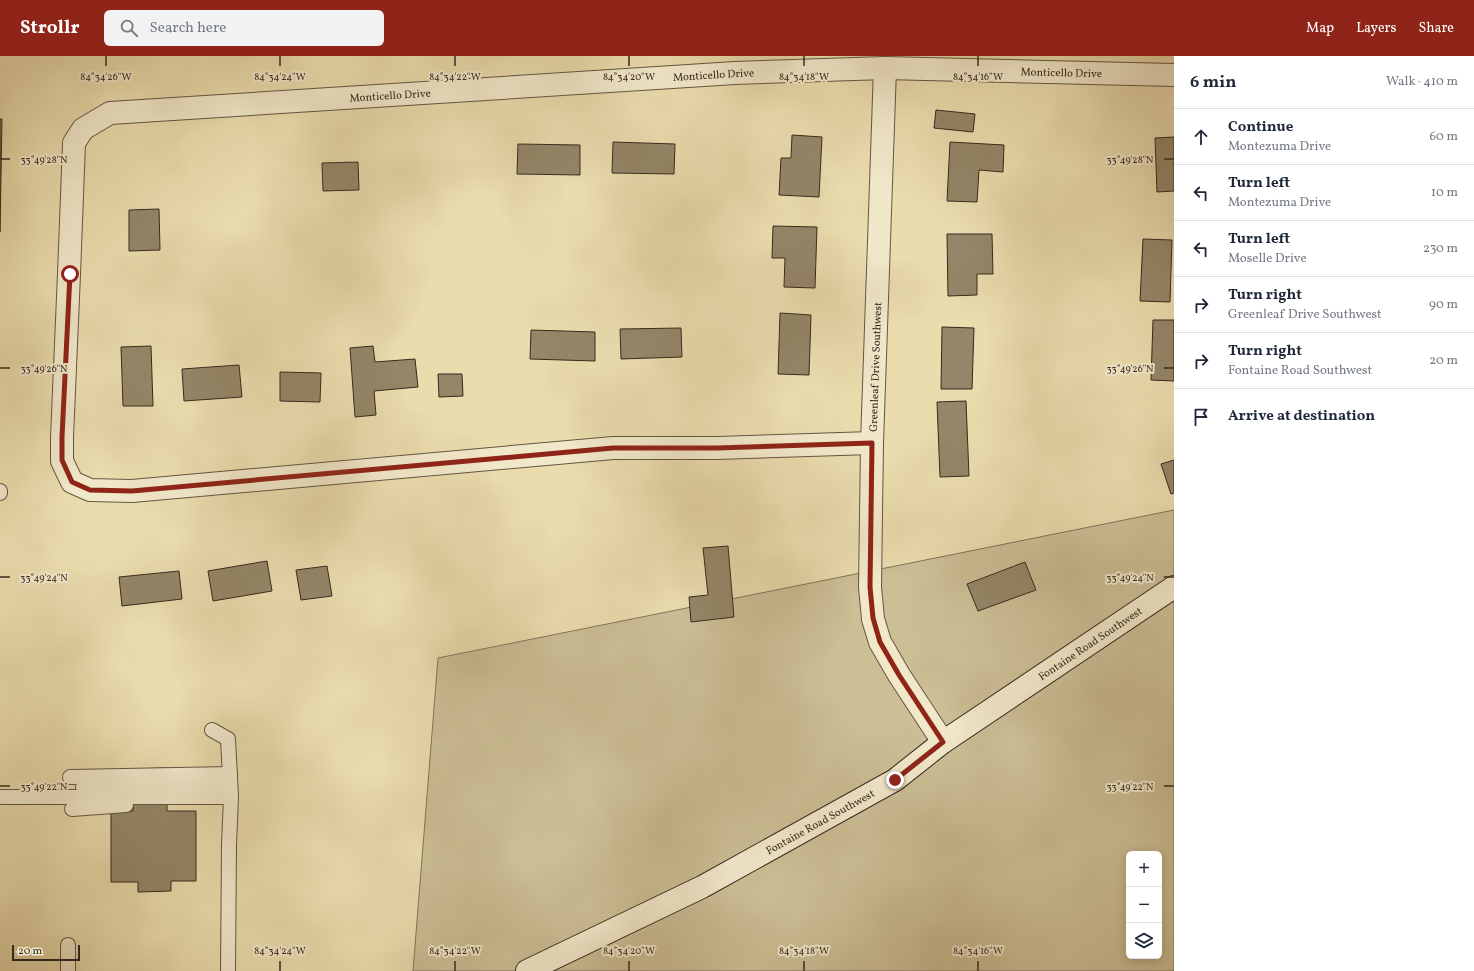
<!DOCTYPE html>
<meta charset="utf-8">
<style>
body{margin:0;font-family:Vollkorn,serif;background:#f2f2f3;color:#1f2937}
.controls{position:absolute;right:12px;bottom:12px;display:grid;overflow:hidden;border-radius:6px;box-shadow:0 2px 10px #0003}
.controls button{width:36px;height:36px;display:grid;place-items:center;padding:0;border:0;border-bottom:1px solid #e0e1e3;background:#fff;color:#1f2937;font:20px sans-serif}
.scale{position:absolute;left:12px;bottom:10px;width:68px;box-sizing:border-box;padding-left:4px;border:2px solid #37291e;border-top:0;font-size:11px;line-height:14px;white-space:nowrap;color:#37291e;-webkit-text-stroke:3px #f1e8ca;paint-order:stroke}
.stop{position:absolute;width:12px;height:12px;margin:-9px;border:3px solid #8f2418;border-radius:50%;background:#fff}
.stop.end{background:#8f2418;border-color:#fff;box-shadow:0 1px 4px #0008}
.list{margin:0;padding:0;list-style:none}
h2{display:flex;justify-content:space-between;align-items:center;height:52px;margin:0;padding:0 16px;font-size:17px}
h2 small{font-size:13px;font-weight:400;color:#747a83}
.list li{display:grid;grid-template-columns:26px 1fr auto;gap:12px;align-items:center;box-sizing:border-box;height:56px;padding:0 16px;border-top:1px solid #e0e1e3}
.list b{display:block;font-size:15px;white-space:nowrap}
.list p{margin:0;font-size:13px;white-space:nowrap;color:#747a83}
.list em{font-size:13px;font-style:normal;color:#747a83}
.icon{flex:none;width:22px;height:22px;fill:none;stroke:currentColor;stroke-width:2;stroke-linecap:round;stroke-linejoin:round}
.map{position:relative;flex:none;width:1174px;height:915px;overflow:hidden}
header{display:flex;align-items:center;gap:24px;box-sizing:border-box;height:56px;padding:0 20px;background:#8f2418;color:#fff}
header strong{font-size:19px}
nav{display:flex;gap:22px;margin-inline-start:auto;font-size:14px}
.search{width:280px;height:36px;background:#f2f2f3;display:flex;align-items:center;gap:10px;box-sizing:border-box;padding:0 14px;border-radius:6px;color:#747a83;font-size:15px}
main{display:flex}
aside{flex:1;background:#fff}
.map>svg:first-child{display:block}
</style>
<header>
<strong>Strollr</strong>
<div class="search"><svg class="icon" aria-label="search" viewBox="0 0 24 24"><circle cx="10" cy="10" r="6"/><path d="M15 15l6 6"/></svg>Search here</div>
<nav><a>Map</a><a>Layers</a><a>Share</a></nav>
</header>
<main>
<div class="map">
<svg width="1174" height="915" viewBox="0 0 1174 915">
<rect width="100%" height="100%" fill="#eadcad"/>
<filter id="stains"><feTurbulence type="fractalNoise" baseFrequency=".005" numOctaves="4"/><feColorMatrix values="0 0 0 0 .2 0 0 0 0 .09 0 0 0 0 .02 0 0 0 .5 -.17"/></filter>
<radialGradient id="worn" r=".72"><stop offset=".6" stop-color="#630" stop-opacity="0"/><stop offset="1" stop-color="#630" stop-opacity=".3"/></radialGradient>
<path fill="#ccbe95" stroke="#82745a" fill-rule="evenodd" d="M1174,454v461h-761l25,-313zM1129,798h30v102h-30z"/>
<g fill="#948668" stroke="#37291e">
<polygon points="936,54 975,58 973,76 934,72"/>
<polygon points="0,63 2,63 0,176"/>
<polygon points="792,79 822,81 819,141 779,139 781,102 791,102"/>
<polygon points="1174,81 1174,135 1157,136 1155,82"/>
<polygon points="613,86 675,88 674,118 612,117"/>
<polygon points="950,86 1004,89 1003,116 979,114 977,146 947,145"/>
<polygon points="518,88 580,89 580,119 517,118"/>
<polygon points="358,106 359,134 323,135 322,107"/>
<polygon points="159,153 160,194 129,195 129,154"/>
<polygon points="773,170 817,171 815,232 784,231 785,202 772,202"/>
<polygon points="947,178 992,178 993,218 977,218 977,239 948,240"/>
<polygon points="1143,183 1172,184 1170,246 1140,245"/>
<polygon points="780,257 811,259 809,319 778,318"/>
<polygon points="1153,264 1174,264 1174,325 1151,324"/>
<polygon points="942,271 974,272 972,333 941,333"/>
<polygon points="681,272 682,301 621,303 620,273"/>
<polygon points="531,274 595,276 595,305 530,303"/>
<polygon points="151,290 153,350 123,350 121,291"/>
<polygon points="373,290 375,306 415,303 418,331 374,335 376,359 355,361 350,292"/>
<polygon points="239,309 242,341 184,345 182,313"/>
<polygon points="280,316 321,317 320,346 280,345"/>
<polygon points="438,318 462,318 463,340 439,341"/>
<polygon points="966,345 969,420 940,421 937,346"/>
<polygon points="1174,404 1174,437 1171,438 1161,408"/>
<polygon points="728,490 734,561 691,566 689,541 708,539 703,492"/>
<polygon points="267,505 272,535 213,545 208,515"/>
<polygon points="1025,506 1036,534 978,555 967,528"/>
<polygon points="327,510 332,540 301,544 296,514"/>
<polygon points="179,515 182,543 122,550 119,521"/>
<polygon points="167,712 167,755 196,755 196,825 171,825 171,835 138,836 138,826 111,826 111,756 133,755 132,713"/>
</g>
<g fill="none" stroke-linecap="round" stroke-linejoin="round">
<g stroke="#645642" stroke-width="16">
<g id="lane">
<polyline points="0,437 0,435"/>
<polyline points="212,674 228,683 231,741 229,790 228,915"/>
<polyline points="70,721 230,718"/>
<polyline points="83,731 167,730 222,731"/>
<polyline points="0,741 231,741"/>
<polyline points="72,753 126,749"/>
<polyline points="68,889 68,915"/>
</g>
</g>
<g stroke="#645642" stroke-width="24">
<g id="street">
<polyline points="885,12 872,387 870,531 873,563 880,586 899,619 943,686"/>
<path id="s1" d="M872,387l-155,5h-104l-481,43 -42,-1 -18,-8 -10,-21v-24l7,-163 5,-131 9,-14 27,-16 625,-40 150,-5 289,7"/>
</g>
</g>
<g stroke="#37291e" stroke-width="24">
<g id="secondary">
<path id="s2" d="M527,915l175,-84 193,-107 48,-38 231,-155"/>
</g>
</g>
<use href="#lane" stroke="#f1e8ca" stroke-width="14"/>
<use href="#street" stroke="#f1e8ca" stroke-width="22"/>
<use href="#secondary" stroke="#f1e8ca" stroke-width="22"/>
</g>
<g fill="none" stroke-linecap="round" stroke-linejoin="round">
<polyline stroke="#8f2418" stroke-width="5" points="70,218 62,381 62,404 72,426 90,434 132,435 613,392 717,392 872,387 870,531 873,562 880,586 899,619 943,686 895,724"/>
</g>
<path fill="none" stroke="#37291e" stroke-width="1.5" d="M106,0v10M280,0v10M455,0v10M629,0v10M804,0v10M978,0v10M0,103h10M1164,103h10M0,312h10M1164,312h10M0,521h10M1164,521h10M0,730h10M1164,730h10M280,905v10M455,905v10M629,905v10M804,905v10M978,905v10"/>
<g text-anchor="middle" stroke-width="4" stroke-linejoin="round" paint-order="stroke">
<g font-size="11" fill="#37291e" stroke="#f1e8ca">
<text dy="4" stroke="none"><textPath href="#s1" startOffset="2146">Monticello Drive</textPath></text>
<text dy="4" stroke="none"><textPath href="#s1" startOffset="1798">Monticello Drive</textPath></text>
<text dy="4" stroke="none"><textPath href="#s1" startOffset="1474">Monticello Drive</textPath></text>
<text transform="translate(875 311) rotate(-88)" y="4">Greenleaf Drive Southwest</text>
<text dy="4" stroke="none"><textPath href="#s2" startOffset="653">Fontaine Road Southwest</textPath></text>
<text dy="4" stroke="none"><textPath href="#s2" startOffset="329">Fontaine Road Southwest</textPath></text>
</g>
</g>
<g font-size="10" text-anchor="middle" fill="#37291e" stroke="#f1e8ca" stroke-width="4" stroke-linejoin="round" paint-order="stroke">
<text x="106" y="24">84°34'26"W</text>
<text x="280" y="24">84°34'24"W</text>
<text x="455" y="24">84°34'22"W</text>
<text x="629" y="24">84°34'20"W</text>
<text x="804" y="24">84°34'18"W</text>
<text x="978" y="24">84°34'16"W</text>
<text x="44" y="107">33°49'28"N</text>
<text x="1130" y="107">33°49'28"N</text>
<text x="44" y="316">33°49'26"N</text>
<text x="1130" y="316">33°49'26"N</text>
<text x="44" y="525">33°49'24"N</text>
<text x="1130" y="525">33°49'24"N</text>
<text x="44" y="734">33°49'22"N</text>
<text x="1130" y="734">33°49'22"N</text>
<text x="280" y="898">84°34'24"W</text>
<text x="455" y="898">84°34'22"W</text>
<text x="629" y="898">84°34'20"W</text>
<text x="804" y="898">84°34'18"W</text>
<text x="978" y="898">84°34'16"W</text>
</g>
<rect width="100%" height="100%" filter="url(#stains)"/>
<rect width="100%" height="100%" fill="url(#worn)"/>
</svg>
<div class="controls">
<button>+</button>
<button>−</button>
<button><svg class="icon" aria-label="layers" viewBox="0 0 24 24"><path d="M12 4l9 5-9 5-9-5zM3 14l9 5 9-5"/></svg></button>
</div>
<div class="scale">20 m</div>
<div class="stop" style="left:70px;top:218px"></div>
<div class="stop end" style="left:895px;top:724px"></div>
</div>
<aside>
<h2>6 min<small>Walk · 410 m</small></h2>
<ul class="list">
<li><svg class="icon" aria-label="ahead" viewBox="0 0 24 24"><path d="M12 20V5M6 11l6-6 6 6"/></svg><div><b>Continue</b><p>Montezuma Drive</p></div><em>60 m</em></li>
<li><svg class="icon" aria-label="left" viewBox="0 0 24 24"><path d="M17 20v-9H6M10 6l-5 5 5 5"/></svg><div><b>Turn left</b><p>Montezuma Drive</p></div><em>10 m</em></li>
<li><svg class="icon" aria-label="left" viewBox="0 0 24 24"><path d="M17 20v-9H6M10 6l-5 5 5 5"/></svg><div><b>Turn left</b><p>Moselle Drive</p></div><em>230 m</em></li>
<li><svg class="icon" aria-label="right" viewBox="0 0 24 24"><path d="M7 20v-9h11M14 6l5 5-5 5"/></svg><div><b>Turn right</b><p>Greenleaf Drive Southwest</p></div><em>90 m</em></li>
<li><svg class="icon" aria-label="right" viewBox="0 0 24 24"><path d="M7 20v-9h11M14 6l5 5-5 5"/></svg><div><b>Turn right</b><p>Fontaine Road Southwest</p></div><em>20 m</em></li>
<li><svg class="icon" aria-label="arrive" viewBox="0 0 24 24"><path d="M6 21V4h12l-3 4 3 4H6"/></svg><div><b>Arrive at destination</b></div></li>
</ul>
</aside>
</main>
